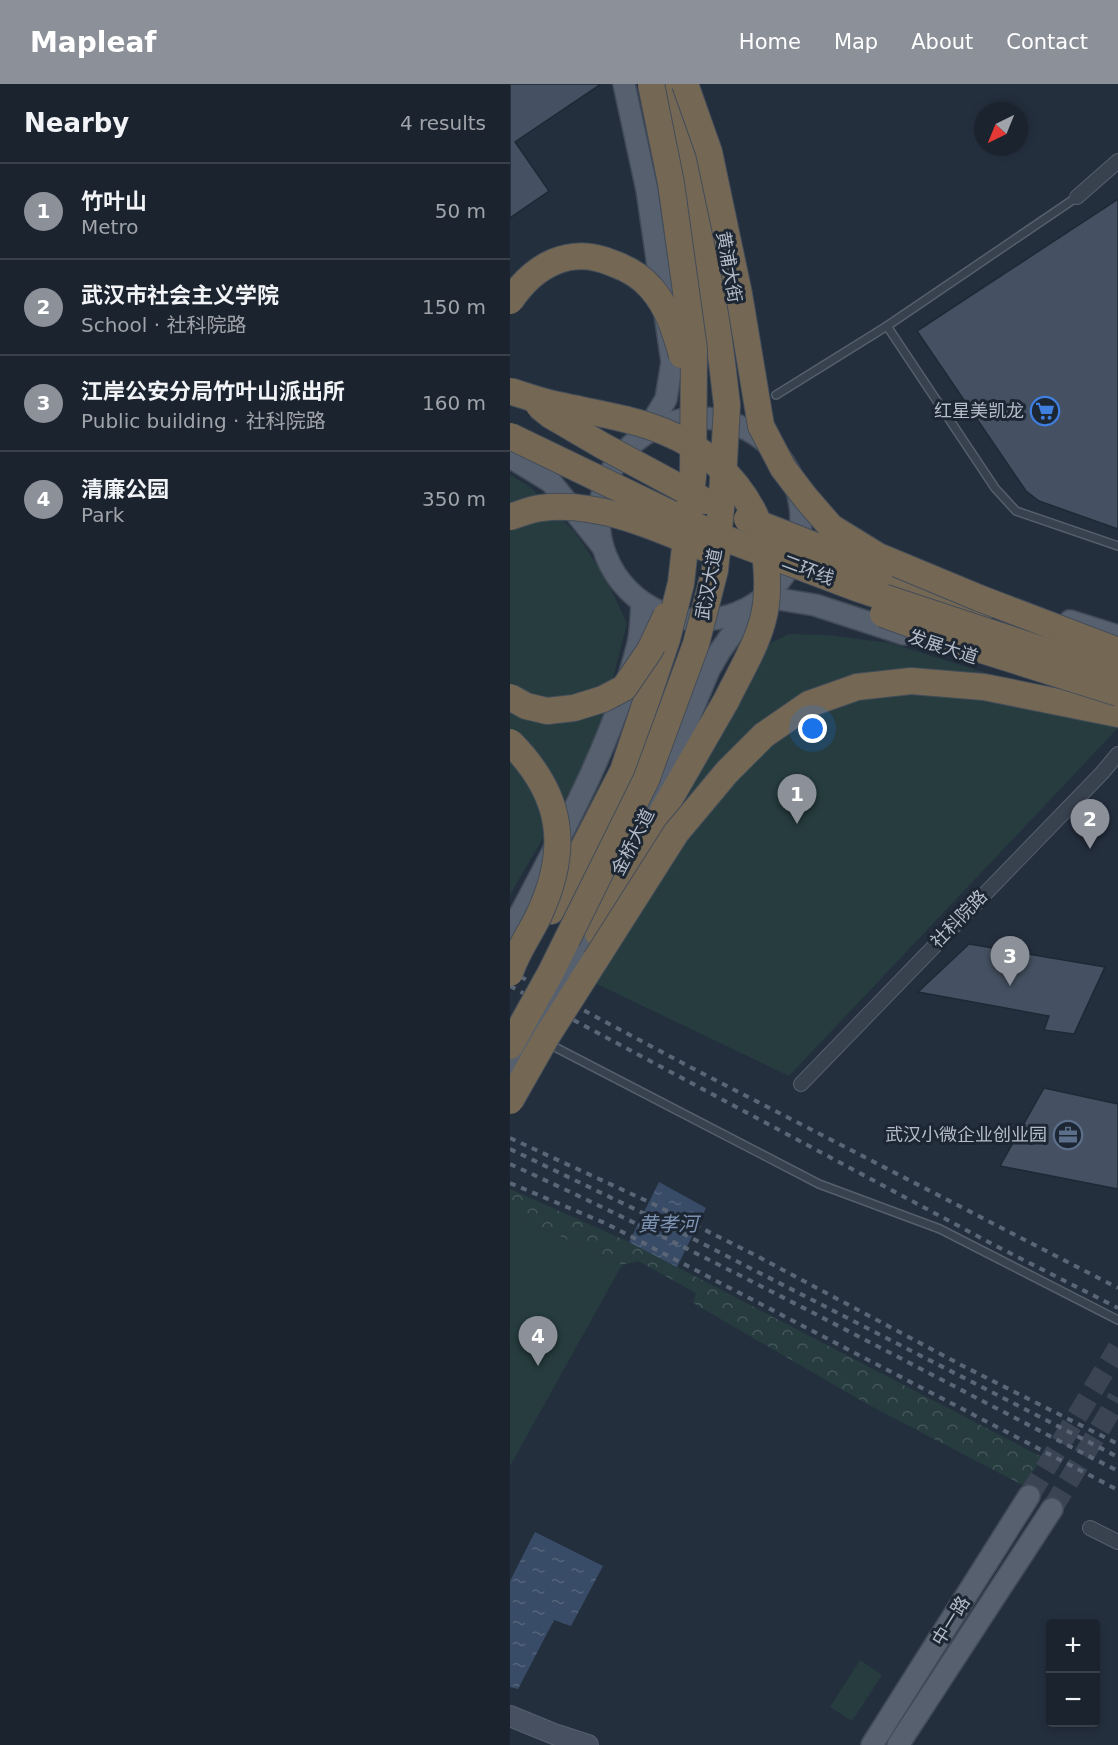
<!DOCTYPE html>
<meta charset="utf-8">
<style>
body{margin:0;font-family:"DejaVu Sans","Noto Sans SC",sans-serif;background:#282f3a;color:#f1f3f6}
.controls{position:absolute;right:18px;bottom:18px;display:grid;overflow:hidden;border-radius:6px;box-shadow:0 3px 9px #0003}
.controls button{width:54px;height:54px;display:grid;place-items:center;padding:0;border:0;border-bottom:2px solid #39404a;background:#1b232e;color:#f1f3f6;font:30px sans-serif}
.compass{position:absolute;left:464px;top:18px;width:54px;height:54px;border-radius:50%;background:#1b232e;box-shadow:0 3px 9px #0003;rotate:223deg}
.you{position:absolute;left:303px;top:645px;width:21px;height:21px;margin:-15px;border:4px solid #fff;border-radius:50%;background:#1a73e8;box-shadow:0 0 0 9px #1a73e833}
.badge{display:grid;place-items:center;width:39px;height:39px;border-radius:50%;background:#8c9099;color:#fff;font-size:20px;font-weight:700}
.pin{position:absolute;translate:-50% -50px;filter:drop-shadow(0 2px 3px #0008)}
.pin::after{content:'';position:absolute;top:32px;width:21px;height:18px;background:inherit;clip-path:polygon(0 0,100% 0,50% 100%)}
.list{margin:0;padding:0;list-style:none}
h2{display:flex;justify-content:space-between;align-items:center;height:78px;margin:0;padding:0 24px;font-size:26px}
h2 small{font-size:20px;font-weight:400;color:#a0a4aa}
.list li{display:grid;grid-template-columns:39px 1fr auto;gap:18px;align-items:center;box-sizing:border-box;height:96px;padding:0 24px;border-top:2px solid #39404a}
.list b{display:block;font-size:22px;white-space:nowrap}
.list p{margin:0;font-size:20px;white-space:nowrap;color:#a0a4aa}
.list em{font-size:20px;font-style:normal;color:#a0a4aa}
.map{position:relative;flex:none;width:608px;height:1661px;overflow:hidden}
header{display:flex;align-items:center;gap:36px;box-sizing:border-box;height:84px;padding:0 30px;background:#8c9099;color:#fff}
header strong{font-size:28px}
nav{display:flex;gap:33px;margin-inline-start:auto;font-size:21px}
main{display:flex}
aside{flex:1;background:#1b232e}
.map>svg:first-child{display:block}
</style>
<header>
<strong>Mapleaf</strong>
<nav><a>Home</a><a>Map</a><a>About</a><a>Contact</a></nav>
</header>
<main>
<aside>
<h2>Nearby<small>4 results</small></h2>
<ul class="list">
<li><span class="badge">1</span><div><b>竹叶山</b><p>Metro</p></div><em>50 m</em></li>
<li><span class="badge">2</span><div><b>武汉市社会主义学院</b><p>School · 社科院路</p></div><em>150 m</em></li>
<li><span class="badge">3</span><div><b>江岸公安分局竹叶山派出所</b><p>Public building · 社科院路</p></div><em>160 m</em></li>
<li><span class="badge">4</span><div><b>清廉公园</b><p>Park</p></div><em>350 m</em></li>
</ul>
</aside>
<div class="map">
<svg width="608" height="1661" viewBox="0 0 608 1661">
<defs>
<pattern id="forest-crowns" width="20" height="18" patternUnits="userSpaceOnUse" patternTransform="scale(1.5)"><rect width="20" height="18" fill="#263c3f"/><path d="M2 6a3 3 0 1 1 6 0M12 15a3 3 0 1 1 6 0" fill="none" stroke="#435659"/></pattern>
<pattern id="water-ripples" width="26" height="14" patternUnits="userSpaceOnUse" patternTransform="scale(1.5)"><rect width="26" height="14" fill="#394c67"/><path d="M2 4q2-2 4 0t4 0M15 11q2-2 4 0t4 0" fill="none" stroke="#53647b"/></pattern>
</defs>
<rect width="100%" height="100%" fill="#242f3e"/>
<g fill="#263c3f">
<polygon points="0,391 19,402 65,448 95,493 117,539 94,630 68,693 0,811"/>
<polygon points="279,550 317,551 380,559 608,630 608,644 279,992 66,890 244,567"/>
<polygon points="0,1129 112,1181 0,1382"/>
<polygon points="350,1576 372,1591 342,1637 320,1623"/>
</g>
<polygon fill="url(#forest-crowns)" points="0,1105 119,1158 532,1373 514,1402 357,1320 183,1219 186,1209 128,1177 112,1181 0,1129"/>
<g fill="url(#water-ripples)">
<polygon points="149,1098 196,1124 167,1183 119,1158"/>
<polygon points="25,1448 93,1482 61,1542 44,1536 8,1605 0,1603 0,1497"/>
</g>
<g fill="#455162" stroke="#1f2835" stroke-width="1.5">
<polygon points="0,0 91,0 5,58 39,107 0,134"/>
<polygon points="608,115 608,445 529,417 516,407 407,247"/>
<polygon points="459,860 595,883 564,950 534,946 539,932 408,908"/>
<polygon points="534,1004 608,1020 608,1105 490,1082"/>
</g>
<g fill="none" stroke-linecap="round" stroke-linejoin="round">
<g stroke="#3a4453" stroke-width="21" stroke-dasharray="21 10" stroke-linecap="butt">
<polyline points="519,1412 608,1264"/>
<polyline points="542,1425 608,1314"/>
</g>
<g stroke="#565f6c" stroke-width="10">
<g id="lane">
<polyline points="377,242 485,404 506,427 608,462"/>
<polyline points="266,311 377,242 567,113"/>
<polyline points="39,960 309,1100 430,1145 608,1236"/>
</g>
</g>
<g stroke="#565f6c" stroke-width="16">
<g id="street">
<polyline points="567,113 608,77"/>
<polyline points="291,1000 592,689 608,670"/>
<polyline points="580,1444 608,1458"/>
</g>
</g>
<g stroke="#565f6c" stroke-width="22">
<polyline id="secondary" points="0,1632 44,1650 78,1661"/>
</g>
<g stroke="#414a57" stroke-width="24">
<g id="primary">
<polyline points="114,0 137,106 162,278 156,315 135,350"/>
<circle cx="190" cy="435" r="101"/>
<polyline points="0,373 41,398 92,462"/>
<polyline points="256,513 305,521 394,550"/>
<polyline points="560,537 608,552"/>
<polyline points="124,756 152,699 199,586 210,567 241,523"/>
<path d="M0,849c49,-93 102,-187 128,-289 3,-13 3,-28 4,-41"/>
<polyline points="65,872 88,827"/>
<polyline points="362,1661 519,1412"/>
<polyline points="388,1661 542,1425"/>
</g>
</g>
<g stroke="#434c59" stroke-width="28">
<g id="highway">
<path d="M165,0c22,106 40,213 52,321"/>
<polyline points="369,492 471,526"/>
<polyline points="401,597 474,603 608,630"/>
<polyline points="41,827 113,687 157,555"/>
<polyline points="88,850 155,723 216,617"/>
</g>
</g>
<use href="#lane" stroke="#38414e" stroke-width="7"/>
<use href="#street" stroke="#38414e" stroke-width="14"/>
<use href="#secondary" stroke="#465061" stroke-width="20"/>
<use href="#primary" stroke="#56606e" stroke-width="21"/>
<use href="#highway" stroke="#746855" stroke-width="26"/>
<g stroke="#5a6575" stroke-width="4" stroke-dasharray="6 6" stroke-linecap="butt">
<polyline points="0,887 180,983 608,1204"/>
<polyline points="0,902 486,1162 608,1224"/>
<polyline points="0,1054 139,1118 245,1171 455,1283 608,1360"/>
<polyline points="0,1065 133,1129 608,1373"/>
<path d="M0,1080c206,94 406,204 608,307"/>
<polyline points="0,1099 97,1140 608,1406"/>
</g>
<g stroke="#414a57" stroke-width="24" stroke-linecap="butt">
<polyline id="primary-bridge" points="0,992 65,872"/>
</g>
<g stroke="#434c59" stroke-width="28" stroke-linecap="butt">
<g id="highway-bridge">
<polyline points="141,0 161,99 184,265 183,392 171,499 157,555"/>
<polyline points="175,0 199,68 229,210 251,342 273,384 295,413 321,443 368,472 469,514 608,567"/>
<path d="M0,217c24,-36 60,-56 102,-38 14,5 29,13 39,25 17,19 24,43 31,67"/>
<path d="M0,307c16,5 32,11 48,14 36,8 73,13 107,27 38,15 71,45 89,81 12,23 15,66 12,91 -4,34 -25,66 -40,97"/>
<polyline points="29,322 40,331 93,362 195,417"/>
<polyline points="0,352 201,449 349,505 608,591"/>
<path d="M0,433c10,-3 21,-8 31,-9 60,-8 122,23 176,45"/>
<polyline points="237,435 319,467 369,492"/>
<polyline points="373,530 472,566 608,609"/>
<polyline points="0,613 16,622 37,627 64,624 93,615 114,604 140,566 156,532"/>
<path d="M0,658c53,53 60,106 29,173 -9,19 -23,38 -29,58"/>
<polyline points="0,962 41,888 136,696 186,560 205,486 212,414 217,321"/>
<polyline points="0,1017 37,952 166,749 217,688 254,651 299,620 347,603 401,597"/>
</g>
</g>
<use href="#primary-bridge" stroke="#56606e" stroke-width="21"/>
<use href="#highway-bridge" stroke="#746855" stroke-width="26"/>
</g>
<defs>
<g id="supermarket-ring" transform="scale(1.5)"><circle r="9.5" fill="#1d2633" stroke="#3f7fe0" stroke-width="1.5"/><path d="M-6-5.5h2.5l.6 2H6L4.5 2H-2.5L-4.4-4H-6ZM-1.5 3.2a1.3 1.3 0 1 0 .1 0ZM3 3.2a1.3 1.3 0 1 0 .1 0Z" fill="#3f7fe0"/></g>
<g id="office-ring" transform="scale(1.5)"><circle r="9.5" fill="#1d2633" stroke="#5c6f8a" stroke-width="1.5"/><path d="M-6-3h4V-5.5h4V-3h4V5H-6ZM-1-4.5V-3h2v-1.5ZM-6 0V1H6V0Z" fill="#5c6f8a"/></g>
</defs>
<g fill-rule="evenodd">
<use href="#supermarket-ring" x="535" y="327"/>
<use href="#office-ring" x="558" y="1051"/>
</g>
<g text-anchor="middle" stroke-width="6" stroke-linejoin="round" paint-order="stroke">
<g font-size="18" fill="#b4bcc9" stroke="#1d2633">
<text transform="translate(219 183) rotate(80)" y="6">黄浦大街</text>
<text transform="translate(298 486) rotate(21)" y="6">二环线</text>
<text transform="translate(199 500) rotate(-79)" y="6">武汉大道</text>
<text transform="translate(433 563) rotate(18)" y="6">发展大道</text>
<text transform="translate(123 758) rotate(-63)" y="6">金桥大道</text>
<text transform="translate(449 835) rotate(-46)" y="6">社科院路</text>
<text transform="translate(441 1537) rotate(-58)" y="6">中一路</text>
</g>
<g font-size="18" fill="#b4bcc9" stroke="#1d2633" text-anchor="end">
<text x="514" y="333">红星美凯龙</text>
<text x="537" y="1057">武汉小微企业创业园</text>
</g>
<g font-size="20" font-style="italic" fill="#7c92b1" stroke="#1d2633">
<text x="158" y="1147">黄孝河</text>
</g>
</g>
</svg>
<div class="controls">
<button>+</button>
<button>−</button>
</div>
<svg class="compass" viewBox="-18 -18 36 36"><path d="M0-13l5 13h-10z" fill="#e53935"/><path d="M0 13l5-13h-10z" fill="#a0a4aa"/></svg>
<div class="you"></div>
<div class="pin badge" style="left:287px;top:740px">1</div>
<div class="pin badge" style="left:580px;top:765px">2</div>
<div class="pin badge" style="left:500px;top:902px">3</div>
<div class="pin badge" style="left:28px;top:1282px">4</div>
</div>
</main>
